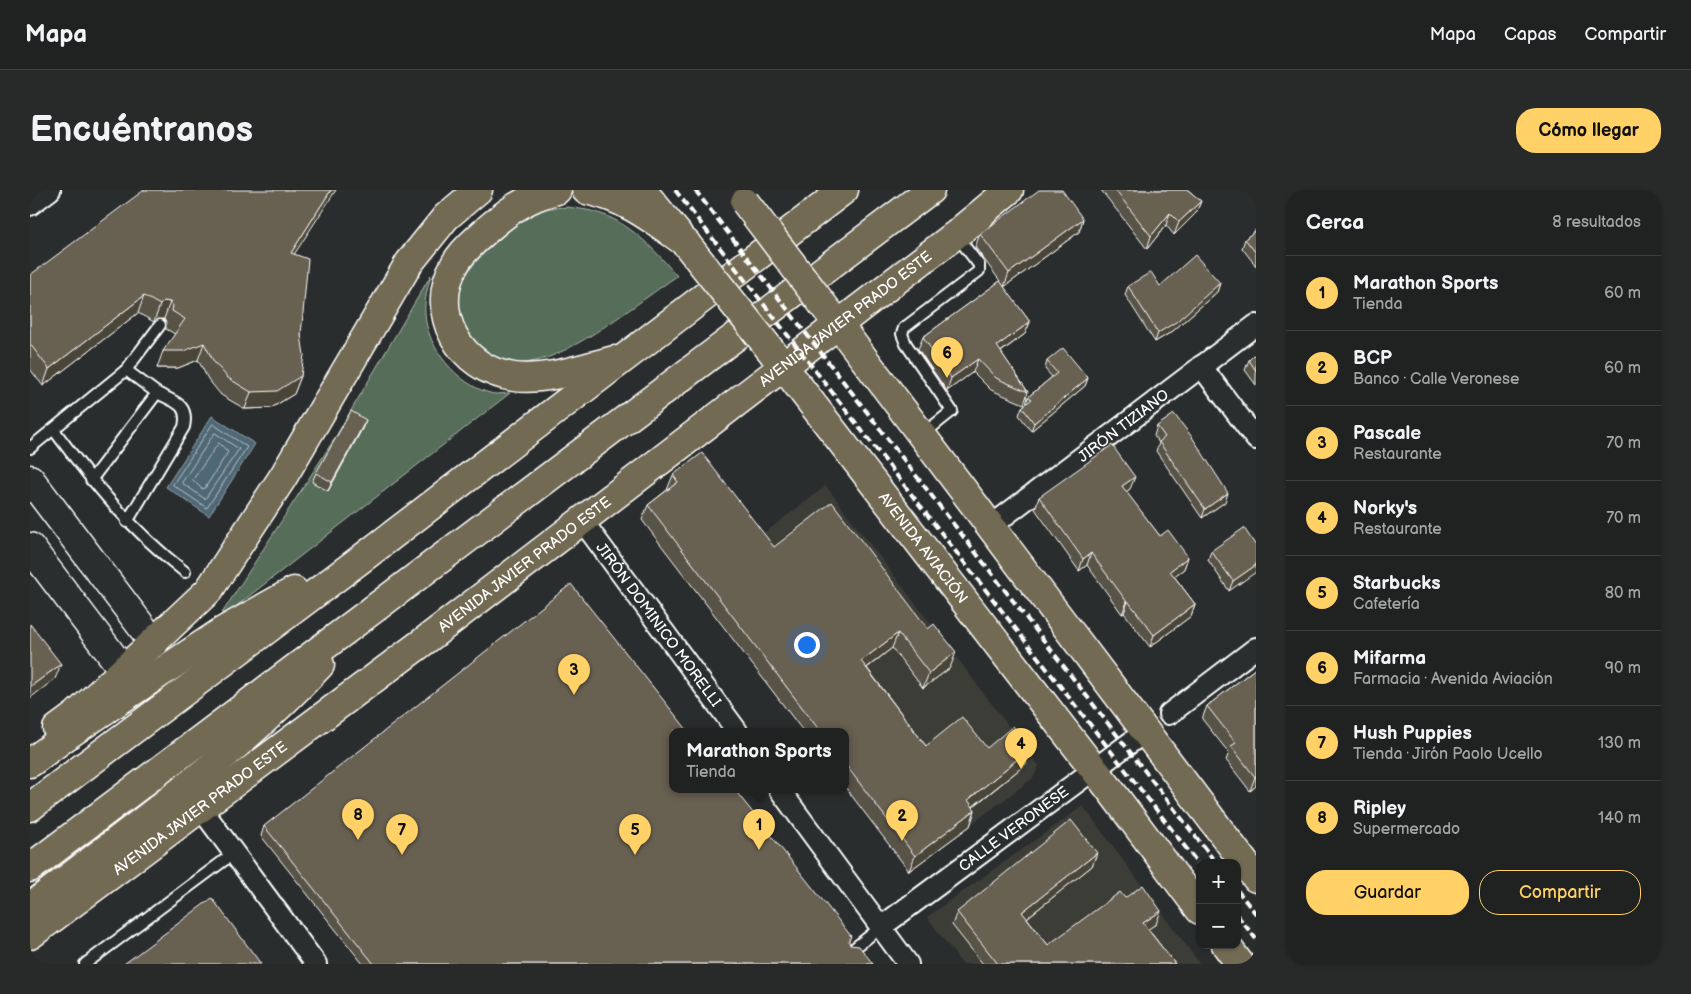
<!DOCTYPE html>
<html lang="es">
<meta charset="utf-8">
<style>
body{margin:0;font-family:"Balsamiq Sans",sans-serif;background:#282a2a;color:#f1f3f6}
.controls{position:absolute;right:15px;bottom:15px;display:grid;overflow:hidden;border-radius:10px;box-shadow:0 1px 4px #0004}
.controls button{width:45px;height:45px;display:grid;place-items:center;padding:0;border:0;border-bottom:1px solid #3d3f40;background:#202222;color:#f1f3f6;font:25px sans-serif}
.you{position:absolute;left:776px;top:454px;width:18px;height:18px;margin:-12px;border:4px solid #fff;border-radius:50%;background:#1a73e8;box-shadow:0 0 0 8px #1a73e833}
.badge{display:grid;place-items:center;width:32px;height:32px;border-radius:50%;background:#ffd166;color:#111;font-size:16px;font-weight:700}
.pin{position:absolute;translate:-50% -41px;filter:drop-shadow(0 1px 2px #0008)}
.pin::after{content:'';position:absolute;top:26px;width:18px;height:15px;background:inherit;clip-path:polygon(0 0,100% 0,50% 100%)}
.popup{position:absolute;left:639px;top:538px;width:180px;height:65px;box-sizing:border-box;display:grid;place-content:center;border-radius:10px;background:#202222;filter:drop-shadow(0 1px 4px #0005);font-size:16px;white-space:nowrap;color:#a2a4a5}
.popup b{font-size:19px;color:#f1f3f6}
.popup::after{content:'';position:absolute;left:50%;top:100%;margin-left:-10px;border:10px solid transparent;border-top-color:#202222}
.list{margin:0;padding:0;list-style:none}
h2{display:flex;justify-content:space-between;align-items:center;height:65px;margin:0;padding:0 20px;font-size:21px}
h2 small{font-size:16px;font-weight:400;color:#a2a4a5}
.list li{display:grid;grid-template-columns:32px 1fr auto;gap:15px;align-items:center;box-sizing:border-box;height:75px;padding:0 20px;border-top:1px solid #3d3f40}
.list b{display:block;font-size:19px;white-space:nowrap}
.list p{margin:0;font-size:16px;white-space:nowrap;color:#a2a4a5}
.list em{font-size:16px;font-style:normal;color:#a2a4a5}
.actions{display:flex;gap:10px;padding:15px 20px}
.actions a{flex:1;padding:11px 0;border:1px solid #ffd166;border-radius:20px;text-align:center;font-size:18px;color:#ffd166}
.actions .main{background:#ffd166;color:#111}
.map{position:relative;flex:none;width:1226px;height:774px;overflow:hidden;border-radius:20px}
header{display:flex;align-items:center;gap:30px;box-sizing:border-box;height:70px;padding:0 25px;background:#202222;border-bottom:1px solid #3d3f40}
header strong{font-size:24px}
nav{display:flex;gap:28px;margin-inline-start:auto;font-size:18px}
.intro{display:flex;align-items:center;justify-content:space-between;box-sizing:border-box;height:120px;padding:0 30px}
h1{margin:0;font-size:35px}
.button{padding:12px 22px;border-radius:20px;background:#ffd166;color:#111;font-size:18px;font-weight:700}
main{display:flex;gap:30px;padding:0 30px}
aside{flex:1;background:#202222;border-radius:20px;box-shadow:0 1px 4px #0004}
.map>svg:first-child{display:block}
</style>
<header>
<strong>Mapa</strong>
<nav><a>Mapa</a><a>Capas</a><a>Compartir</a></nav>
</header>
<div class="intro"><h1>Encuéntranos</h1><a class="button">Cómo llegar</a></div>
<main>
<div class="map">
<svg width="1226" height="774" viewBox="0 0 1226 774">
<rect width="100%" height="100%" fill="#2a2d2e"/>
<filter id="ink" filterUnits="userSpaceOnUse"><feTurbulence type="fractalNoise" baseFrequency=".02" numOctaves="2"/><feDisplacementMap in="SourceGraphic" scale="10" xChannelSelector="R" yChannelSelector="G"/><feConvolveMatrix kernelMatrix="1 2 1 2 8 2 1 2 1" color-interpolation-filters="sRGB"/></filter>
<g filter="url(#ink)">
<g fill="#3d3d38">
<polygon points="796,296 1009,576 1003,588 879,681 815,597 815,541 773,541 663,397"/>
<polygon points="1053,616 1170,774 932,774 897,727"/>
</g>
<g fill="#566d5a" stroke="#aab6ac">
<path d="M538,17c9,2 18,2 27,5 34,9 61,39 82,64 -37,25 -105,80 -146,86 -43,7 -80,-32 -70,-75 6,-25 57,-67 81,-77 7,-3 18,-2 26,-3z"/>
<path d="M401,85c-3,12 -7,25 -6,38 1,34 33,72 65,80 6,2 14,0 20,0l-293,228 116,-180z"/>
</g>
<polygon fill="#506774" stroke="#96a4ac" points="182,226 225,254 179,326 136,297"/>
<g fill="none" stroke-linecap="round" stroke-linejoin="round">
<g stroke="#b9c2c7" stroke-width="1">
<polygon points="183,234 217,257 177,318 143,295"/>
<polygon points="185,243 209,259 175,309 152,293"/>
<polygon points="189,253 198,262 175,298 172,299 163,290"/>
</g>
<g stroke="#fff" stroke-width="14">
<g id="lane">
<polyline points="96,180 130,135"/>
<path d="M24,240c40,54 77,100 131,142"/>
<polyline points="892,245 922,221 876,154 872,144 874,138 949,81 949,75 926,45"/>
<polyline points="0,258 96,180 127,203 61,290"/>
<path d="M97,332l57,-95c5,-23 -9,-25 -27,-34"/>
<polyline points="822,760 851,737"/>
<polyline points="55,774 204,663"/>
</g>
</g>
<g stroke="#fff" stroke-width="24">
<g id="street">
<polyline points="0,15 20,0"/>
<polyline points="1171,176 1226,249"/>
<path id="s1" d="M551,329l156,212"/>
<path id="s2" d="M961,336l265,-201"/>
<polyline points="1139,524 1226,458"/>
<polyline points="749,599 878,774"/>
<polyline points="170,617 286,774"/>
<path id="s3" d="M851,737l265,-196"/>
</g>
</g>
<g stroke="#fff" stroke-width="31">
<g id="secondary">
<polyline points="0,289 124,453"/>
<polyline points="0,357 94,481"/>
</g>
</g>
<g stroke="#fff" stroke-width="31">
<g id="primary">
<polyline points="612,0 648,44"/>
<polyline points="798,121 1226,688"/>
<path id="s4" d="M743,163l338,438 89,119"/>
<polyline points="27,539 46,525 179,400 253,287 379,73 416,27 448,0"/>
<path id="s5" d="M0,745l401,-299 549,-420"/>
<polyline points="1196,755 1210,774"/>
</g>
</g>
<g stroke="#fff" stroke-width="31">
<g id="highway">
<path d="M527,0c-32,7 -53,24 -77,46 -9,8 -19,17 -25,28 -28,48 5,106 59,113 33,4 68,-9 100,-17"/>
<path d="M556,0c41,8 67,30 100,53"/>
<polyline points="932,39 979,0"/>
<polyline points="0,573 42,542 193,441 264,401"/>
<polyline points="0,617 335,366 814,0"/>
<polyline points="0,678 900,0"/>
<path d="M0,717c100,-77 204,-150 290,-242"/>
</g>
</g>
<use href="#lane" stroke="#2a2d2e" stroke-width="10"/>
<use href="#street" stroke="#2a2d2e" stroke-width="20"/>
<use href="#secondary" stroke="#2a2d2e" stroke-width="28"/>
<use href="#primary" stroke="#736b52" stroke-width="28"/>
<use href="#highway" stroke="#736b52" stroke-width="28"/>
<g stroke="#fff" stroke-width="4" stroke-dasharray="8 4" stroke-linecap="butt">
<polyline points="645,0 1170,676"/>
<polyline points="665,0 1186,673"/>
<polyline points="1207,700 1226,724"/>
<polyline points="1207,725 1226,749"/>
</g>
<g stroke="#fff" stroke-width="31" stroke-linecap="butt">
<g id="primary-bridge">
<polyline points="715,12 797,120"/>
<polyline points="658,56 743,163"/>
</g>
</g>
<use href="#primary-bridge" stroke="#736b52" stroke-width="28"/>
</g>
<g fill="#595346" stroke="#fff">
<polygon points="1071,0 1158,0 1171,11 1166,23 1144,45 1136,35 1117,59"/>
<polygon points="1053,29 1049,42 974,97 1000,132 995,144 971,162 998,202 994,214 961,200 943,182 917,201 888,159 893,147 970,91 945,57 950,44"/>
<polygon points="1226,40 1226,76 1212,58 1215,49"/>
<polygon points="265,64 271,145 271,186 264,204 241,218 215,219 191,205 178,189 168,170 148,178 127,178 145,144 136,139 136,133 134,129 128,129 124,132 108,123 13,196 0,179 0,85"/>
<polygon points="1190,93 1187,102 1143,141 1125,152 1095,105 1098,96 1130,96"/>
<polygon points="1226,163 1226,195 1215,180 1219,170"/>
<polygon points="1017,171 1058,188 1055,196 1001,241 989,225 992,217 996,214 998,207 1022,187 1015,179"/>
<polygon points="336,230 332,239 298,301 282,292 286,283"/>
<polygon points="1127,236 1195,312 1172,328 1126,261 1129,253 1124,246"/>
<polygon points="643,285 744,357 920,478 893,498 862,458 837,478 896,556 957,558 996,574 943,617 945,620 940,636 879,681 815,597 815,541 773,541 612,330 618,315 637,300"/>
<polygon points="1100,299 1096,302 1130,346 1158,367 1154,379 1144,386 1165,414 1161,426 1120,457 1094,423 1092,424 1057,375 1049,381 1005,319 1009,307"/>
<polygon points="1226,356 1199,401 1178,370 1181,361"/>
<polygon points="1226,478 1226,596 1220,601 1196,570 1199,563 1172,529 1177,516"/>
<polygon points="234,636 819,752 820,755 843,774 333,774 231,646"/>
<polygon points="1067,663 1062,676 997,728 1018,755 1095,708 1126,734 1118,739 1145,774 953,774 922,735 927,722"/>
</g>
<g fill="#494439" stroke="#fff">
<polygon points="301,0 306,0 254,80 261,63"/>
<polygon points="1171,11 1166,23 1144,45 1149,32"/>
<polygon points="1140,23 1136,35 1117,59 1121,46"/>
<polygon points="1053,29 1049,42 974,97 979,83"/>
<polygon points="1190,93 1187,102 1143,141 1125,152 1128,143"/>
<polygon points="114,106 108,123 13,196 19,179"/>
<polygon points="134,111 140,112 134,129 128,129 124,132 130,115"/>
<polygon points="1000,132 995,144 962,168 967,156"/>
<polygon points="174,153 168,170 148,178 127,178 133,161"/>
<polygon points="948,169 943,182 917,201 921,188"/>
<polygon points="271,186 264,204 241,218 215,219 221,202"/>
<polygon points="1058,188 1055,196 1001,241 1004,233"/>
<polygon points="336,230 332,239 298,301 302,292"/>
<polygon points="1105,287 1100,299 1087,308 1092,296"/>
<polygon points="1198,303 1195,312 1172,328 1175,319"/>
<polygon points="1061,363 1057,375 1049,381 1053,369"/>
<polygon points="1158,367 1154,379 1136,392 1140,381"/>
<polygon points="1226,375 1226,382 1199,401 1203,391"/>
<polygon points="1098,411 1094,423 1092,424 1097,412"/>
<polygon points="1165,414 1161,426 1120,457 1124,445"/>
<polygon points="868,443 862,458 826,486 831,471"/>
<polygon points="926,462 920,478 893,498 899,483"/>
<polygon points="31,474 25,489 0,508 0,497"/>
<polygon points="1001,558 996,574 932,625 938,610"/>
<polygon points="1226,586 1226,596 1220,601 1225,587"/>
<polygon points="945,620 940,636 879,681 885,666"/>
<polygon points="1067,663 1062,676 988,735 992,722"/>
<polygon points="1131,721 1126,734 1108,746 1113,733"/>
</g>
<g fill="#686151" stroke="#fff">
<polygon points="114,0 301,0 261,63 278,69 271,145 274,165 271,186 247,201 221,202 198,188 184,172 174,153 154,161 133,161 155,129 142,121 143,116 140,112 134,111 130,115 114,106 19,179 0,154 0,85"/>
<polygon points="1009,0 1032,0 1053,29 979,83 950,44"/>
<polygon points="1085,0 1158,0 1171,11 1149,32 1140,23 1121,46"/>
<polygon points="1226,40 1226,63 1215,49"/>
<polygon points="1165,65 1190,93 1146,132 1128,143 1098,96 1121,82 1130,96"/>
<polygon points="970,91 1000,132 967,156 998,202 966,188 948,169 921,188 893,147"/>
<polygon points="1033,158 1058,188 1004,233 992,217 1002,209 998,207 1027,183 1017,171"/>
<polygon points="1226,163 1226,181 1219,170"/>
<polygon points="321,221 336,230 302,292 286,283"/>
<polygon points="1144,224 1162,247 1198,303 1175,319 1129,252 1135,247 1127,236"/>
<polygon points="1082,255 1105,287 1092,296 1130,346 1138,340 1158,367 1140,381 1165,414 1124,445 1098,411 1097,412 1061,363 1053,369 1009,307"/>
<polygon points="672,263 744,357 802,312 898,439 904,434 926,462 899,483 868,443 831,471 896,556 932,527 957,558 983,536 1001,558 938,610 945,620 885,666 815,574 815,541 790,541 618,315 648,292 643,285"/>
<polygon points="1214,338 1226,356 1226,375 1203,391 1181,361"/>
<polygon points="541,394 658,541 643,541 643,599 704,599 821,746 819,751 820,755 829,756 843,774 344,774 234,636"/>
<polygon points="0,434 31,474 0,497"/>
<polygon points="1226,478 1226,586 1225,587 1201,556 1206,553 1177,516"/>
<polygon points="1041,630 1067,663 992,722 1018,755 1090,702 1095,708 1113,695 1131,721 1113,733 1145,774 968,774 927,722"/>
<polygon points="182,708 231,774 94,774"/>
</g>
</g>
<g text-anchor="middle" stroke-width="4.5" stroke-linejoin="round" paint-order="stroke">
<g font-size="15" fill="#fff" stroke="#2a2d2e">
<text dy="5" stroke="none"><textPath href="#s5" startOffset="1022">AVENIDA JAVIER PRADO ESTE</textPath></text>
<text dy="5" stroke="none"><textPath href="#s2" startOffset="166">JIRÓN TIZIANO</textPath></text>
<text dy="5" stroke="none"><textPath href="#s4" startOffset="246">AVENIDA AVIACIÓN</textPath></text>
<text dy="5" stroke="none"><textPath href="#s5" startOffset="618">AVENIDA JAVIER PRADO ESTE</textPath></text>
<text dy="5" stroke="none"><textPath href="#s1" startOffset="131">JIRÓN DOMINICO MORELLI</textPath></text>
<text dy="5" stroke="none"><textPath href="#s5" startOffset="212">AVENIDA JAVIER PRADO ESTE</textPath></text>
<text dy="5" stroke="none"><textPath href="#s3" startOffset="165">CALLE VERONESE</textPath></text>
</g>
</g>
</svg>
<div class="controls">
<button>+</button>
<button>−</button>
</div>
<div class="you"></div>
<div class="pin badge" style="left:729px;top:660px">1</div>
<div class="popup"><b>Marathon Sports</b>Tienda</div>
<div class="pin badge" style="left:872px;top:651px">2</div>
<div class="pin badge" style="left:544px;top:505px">3</div>
<div class="pin badge" style="left:991px;top:579px">4</div>
<div class="pin badge" style="left:605px;top:665px">5</div>
<div class="pin badge" style="left:917px;top:188px">6</div>
<div class="pin badge" style="left:372px;top:665px">7</div>
<div class="pin badge" style="left:328px;top:650px">8</div>
</div>
<aside>
<h2>Cerca<small>8 resultados</small></h2>
<ul class="list">
<li><span class="badge">1</span><div><b>Marathon Sports</b><p>Tienda</p></div><em>60 m</em></li>
<li><span class="badge">2</span><div><b>BCP</b><p>Banco · Calle Veronese</p></div><em>60 m</em></li>
<li><span class="badge">3</span><div><b>Pascale</b><p>Restaurante</p></div><em>70 m</em></li>
<li><span class="badge">4</span><div><b>Norky's</b><p>Restaurante</p></div><em>70 m</em></li>
<li><span class="badge">5</span><div><b>Starbucks</b><p>Cafetería</p></div><em>80 m</em></li>
<li><span class="badge">6</span><div><b>Mifarma</b><p>Farmacia · Avenida Aviación</p></div><em>90 m</em></li>
<li><span class="badge">7</span><div><b>Hush Puppies</b><p>Tienda · Jirón Paolo Ucello</p></div><em>130 m</em></li>
<li><span class="badge">8</span><div><b>Ripley</b><p>Supermercado</p></div><em>140 m</em></li>
</ul>
<div class="actions"><a class="main">Guardar</a><a>Compartir</a></div>
</aside>
</main>
